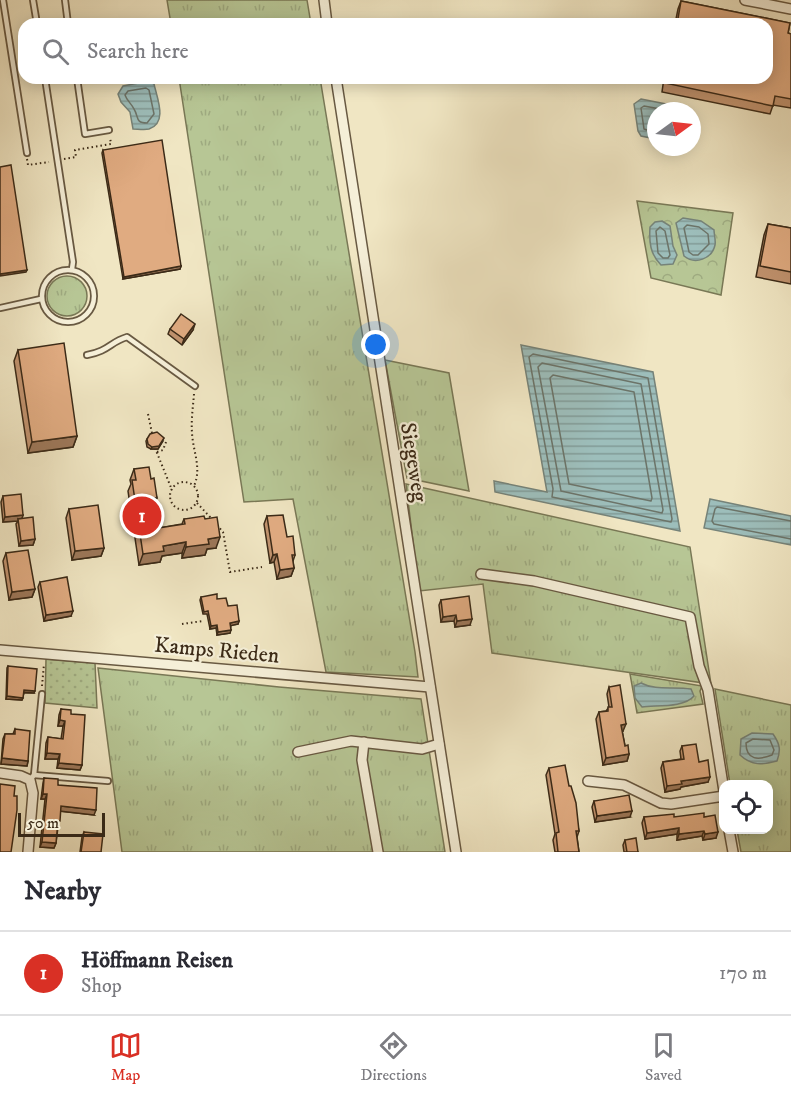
<!DOCTYPE html>
<meta charset="utf-8">
<style>
body{margin:0;font-family:"IM FELL DW Pica",serif;background:#f2f2f3;color:#2b2b33}
.controls{position:absolute;right:18px;bottom:18px;display:grid;overflow:hidden;border-radius:12px;box-shadow:0 3px 15px #0003}
.controls button{width:54px;height:54px;display:grid;place-items:center;padding:0;border:0;border-bottom:2px solid #e1e1e2;background:#fff;color:#2b2b33;font:30px sans-serif}
.compass{position:absolute;left:647px;top:102px;width:54px;height:54px;border-radius:50%;background:#fff;box-shadow:0 3px 15px #0003;rotate:75deg}
.scale{position:absolute;left:18px;bottom:15px;width:87px;box-sizing:border-box;padding-left:6px;border:3px solid #3b2a17;border-top:0;font-size:16px;line-height:21px;white-space:nowrap;color:#3b2a17;-webkit-text-stroke:4px #f5efd8;paint-order:stroke}
.you{position:absolute;left:376px;top:345px;width:21px;height:21px;margin:-15px;border:4px solid #fff;border-radius:50%;background:#1a73e8;box-shadow:0 0 0 9px #1a73e833}
.badge{display:grid;place-items:center;width:39px;height:39px;border-radius:50%;background:#d93025;color:#fff;font-size:20px;font-weight:700}
.pin{position:absolute;translate:-50% -50%;border:3px solid #fff;box-shadow:0 2px 6px #0006}
.list{margin:0;padding:0;list-style:none}
h2{display:flex;justify-content:space-between;align-items:center;height:78px;margin:0;padding:0 24px;font-size:26px}
h2 small{font-size:20px;font-weight:400;color:#7c7c81}
.list li{display:grid;grid-template-columns:39px 1fr auto;gap:18px;align-items:center;box-sizing:border-box;height:84px;padding:0 24px;border-top:2px solid #e1e1e2}
.list b{display:block;font-size:22px;white-space:nowrap}
.list p{margin:0;font-size:20px;white-space:nowrap;color:#7c7c81}
.list em{font-size:20px;font-style:normal;color:#7c7c81}
.icon{flex:none;width:33px;height:33px;fill:none;stroke:currentColor;stroke-width:2;stroke-linecap:round;stroke-linejoin:round}
.map{position:relative;flex:none;width:791px;height:852px;overflow:hidden}
.search{position:absolute;background:#fff;box-shadow:0 3px 15px #0003;left:18px;right:18px;top:18px;height:66px;display:flex;align-items:center;gap:15px;box-sizing:border-box;padding:0 21px;border-radius:18px;color:#7c7c81;font-size:22px}
.sheet{height:162px;background:#fff}
nav{display:flex;justify-content:space-around;align-items:center;box-sizing:border-box;height:84px;border-top:2px solid #e1e1e2;background:#fff;font-size:16px;color:#7c7c81}
nav a{display:grid;justify-items:center;gap:3px}
nav .on{color:#d93025}
.map>svg:first-child{display:block}
</style>
<div class="map">
<svg width="791" height="852" viewBox="0 0 791 852">
<defs>
<pattern id="grass-tufts" width="24" height="20" patternUnits="userSpaceOnUse" patternTransform="scale(1.5)"><rect width="24" height="20" fill="#b7c695"/><path d="M3 7l-1-3M5 7V3M7 7l1-3M15 17l-1-3M17 17v-4M19 17l1-3" fill="none" stroke="#9eaa80"/></pattern>
<pattern id="forest-crowns" width="20" height="18" patternUnits="userSpaceOnUse" patternTransform="scale(1.5)"><rect width="20" height="18" fill="#b7c695"/><path d="M2 6a3 3 0 1 1 6 0M12 15a3 3 0 1 1 6 0" fill="none" stroke="#9eaa80"/></pattern>
<pattern id="park-dots" width="8" height="8" patternUnits="userSpaceOnUse" patternTransform="scale(1.5)"><rect width="8" height="8" fill="#b7c695"/><path d="M2 2h.1M6 6h.1" fill="none" stroke="#9eaa80" stroke-width="1.8" stroke-linecap="round"/></pattern>
<pattern id="water-rules" width="6" height="5" patternUnits="userSpaceOnUse" patternTransform="scale(1.5)"><rect width="6" height="5" fill="#9dbebb"/><path d="M0 2.5h6" fill="none" stroke="#819b97"/></pattern>
</defs>
<rect width="100%" height="100%" fill="#f0e6c3"/>
<filter id="stains"><feTurbulence type="fractalNoise" baseFrequency=".00333" numOctaves="4"/><feColorMatrix values="0 0 0 0 .2 0 0 0 0 .09 0 0 0 0 .02 0 0 0 .5 -.17"/></filter>
<radialGradient id="worn" r=".72"><stop offset=".6" stop-color="#630" stop-opacity="0"/><stop offset="1" stop-color="#630" stop-opacity=".3"/></radialGradient>
<g fill="url(#grass-tufts)" stroke="#797856" stroke-width="1.5">
<polygon points="167,0 307,0 311,24 171,24"/>
<polygon points="179,78 320,78 415,652 418,677 326,672 293,499 244,502"/>
<circle cx="67" cy="296" r="20"/>
<polygon points="385,360 449,373 469,491 407,478"/>
<polygon points="406,484 690,547 711,684 492,653 483,584 419,591"/>
<polygon points="98,668 279,687 421,699 445,852 122,852"/>
<polygon points="630,674 702,686 700,691 703,704 637,713"/>
<polygon points="715,689 791,705 791,852 741,852 737,830 768,830 768,784 730,784"/>
</g>
<polygon fill="url(#forest-crowns)" stroke="#797856" stroke-width="1.5" points="637,201 733,213 721,295 651,278"/>
<polygon fill="url(#park-dots)" stroke="#797856" stroke-width="1.5" points="46,659 95,663 97,708 45,703"/>
<g fill="url(#water-rules)" stroke="#768379" stroke-width="1.5">
<path d="M149,81l5,3c3,14 14,39 -5,45 -4,1 -12,0 -16,0l-3,-17 -9,-10 -3,-8 5,-8z"/>
<polygon points="641,99 676,106 678,111 656,111 656,139 641,136 638,131 634,104"/>
<path d="M683,218l18,3 13,9c0,4 2,11 1,15 -3,14 -20,20 -31,11l-8,-33z"/>
<path d="M662,221l8,5 3,20 4,9 -4,9 -12,1c-11,-11 -12,-23 -11,-38l5,-5z"/>
<polygon points="521,345 653,372 680,531 495,492 494,481 547,492"/>
<polygon points="710,499 791,516 791,545 704,528"/>
<path d="M641,683c15,8 33,3 50,6l3,7c-10,12 -38,9 -52,11l-7,-9 -1,-12z"/>
<path d="M752,733l21,1c7,10 8,16 4,27 -15,4 -25,5 -37,-6l1,-16z"/>
</g>
<g fill="none" stroke-linecap="round" stroke-linejoin="round">
<g stroke="#6c7469" stroke-width="1.5">
<path d="M146,88l3,2 5,24 -7,9c-12,0 -8,-6 -13,-14 -3,-6 -7,-8 -9,-14l3,-4z"/>
<polyline points="656,133 644,129 641,108 644,106 671,111"/>
<polygon points="687,225 699,227 708,234 709,244 698,255 693,255 689,252 684,228"/>
<polygon points="660,227 665,231 670,255 668,258 663,258 658,253 656,231"/>
<polygon points="533,354 648,378 672,519 671,522 552,497 553,489 529,357"/>
<polygon points="542,363 641,384 663,510 662,513 561,491 538,367"/>
<polygon points="553,375 634,392 652,498 651,501 569,484 550,378"/>
<polyline points="791,521 717,507 715,509 712,521 714,524 791,539"/>
<path d="M753,739l17,1 4,10 -2,5c-13,5 -26,6 -26,-12z"/>
</g>
<g stroke="#685942" stroke-width="8">
<g id="service">
<polyline points="3,0 27,153"/>
<polyline points="33,0 37,24"/>
<polyline points="65,0 68,24"/>
<polyline points="45,78 73,262 72,269"/>
<polyline points="77,78 85,134 109,130"/>
<circle cx="68" cy="296" r="26"/>
<polyline points="0,308 41,299"/>
<path d="M87,355c22,-4 23,-13 40,-18l68,49"/>
<polyline points="34,775 108,781"/>
<polyline points="30,780 34,775 42,694"/>
</g>
</g>
<g stroke="#685942" stroke-width="12">
<g id="minor">
<polyline points="324,0 327,24"/>
<polyline points="745,0 791,9"/>
<polyline points="336,78 456,852"/>
<polyline points="481,574 534,581 690,617 699,666 708,690 724,791"/>
<polyline points="0,650 430,687"/>
<polyline points="364,742 362,760 378,852"/>
<polyline points="298,752 351,741 422,749 439,744"/>
<polyline points="0,773 21,776 30,780 33,793 28,852"/>
<polyline points="588,781 624,785 661,803 671,804 724,796"/>
<polyline points="729,830 733,852"/>
</g>
</g>
<g stroke="#3b2a17" stroke-width="2" stroke-dasharray="1.5 3" stroke-linecap="butt">
<polyline points="27,159 28,165 49,162"/>
<polyline points="64,159 76,157 75,150 111,144 110,137"/>
<path d="M194,394c-1,13 -3,26 -2,39 1,19 10,35 2,53"/>
<polyline points="148,414 152,433"/>
<polyline points="155,448 172,490"/>
<polyline points="157,452 163,450 166,442"/>
<circle cx="184" cy="496" r="14"/>
<polyline points="197,503 211,518"/>
<polyline points="217,525 223,532 230,572 262,567"/>
<polyline points="182,624 203,621"/>
<polyline points="42,686 44,664"/>
</g>
<use href="#service" stroke="#f5efd8" stroke-width="4.5"/>
<use href="#minor" stroke="#f5efd8" stroke-width="9"/>
</g>
<g fill="#c1936f" stroke="#3b2a17" stroke-width="1.5">
<polygon points="681,1 790,23 788,33 791,34 791,108 773,105 770,114 662,92 664,78 767,78 767,24 675,24 678,9"/>
<polygon points="103,150 181,266 180,269 123,279 102,153"/>
<polygon points="768,224 791,228 791,284 756,277 764,235"/>
<polygon points="170,329 193,330 182,345 168,334"/>
<polygon points="18,350 77,436 73,447 28,453 14,361"/>
<polygon points="147,439 163,441 158,449 151,449 147,447 146,441"/>
<polygon points="134,469 151,479 157,498 155,502 159,528 182,524 184,519 205,519 216,548 207,549 205,555 182,558 182,553 162,556 160,562 139,565 128,491 131,484 130,480"/>
<polygon points="3,496 23,515 22,518 35,539 33,545 19,546 16,524 18,521 3,522 1,502"/>
<polygon points="69,509 104,548 101,556 72,560 66,518"/>
<polygon points="267,516 287,537 295,555 293,561 294,568 291,576 277,579 274,562 270,563 264,524"/>
<polygon points="6,553 35,589 32,597 9,600 3,561"/>
<polygon points="40,582 71,616 44,621 38,587"/>
<polygon points="201,597 217,599 228,606 239,621 238,624 231,625 230,633 217,635 216,628 210,629 207,614 203,614 200,600"/>
<polygon points="441,600 470,625 455,627 454,621 441,622 439,605"/>
<polygon points="8,666 34,693 24,693 22,700 6,699 7,668"/>
<polygon points="609,687 623,731 622,731 625,746 629,754 627,761 603,765 596,719 599,712 606,711 609,707 607,694"/>
<polygon points="61,709 71,714 82,765 80,770 57,768 58,759 45,759 46,743 48,737 61,739 63,726 58,726 59,715"/>
<polygon points="15,729 28,761 27,766 1,764 3,739 5,734 13,734"/>
<polygon points="682,746 699,762 708,782 681,787 680,789 665,792 661,768 663,762 681,759 680,751"/>
<polygon points="549,768 569,786 579,831 577,837 579,852 555,852 553,840 555,834 546,775"/>
<polygon points="44,778 58,785 94,815 60,811 56,843 54,848 40,847 45,799 41,799 43,783"/>
<polygon points="594,801 630,817 595,822 592,807"/>
<polygon points="644,817 704,817 716,838 703,840 702,836 677,840 677,834 645,839 642,823"/>
<polygon points="84,832 101,852 80,852 82,837"/>
<polygon points="625,840 638,852 624,852 623,845"/>
</g>
<g fill="#9d785a" stroke="#3b2a17" stroke-width="1.5">
<polygon points="181,266 180,269 123,279 124,277"/>
<polygon points="27,270 26,272 0,276 0,274"/>
<polygon points="195,324 193,330 182,345 184,339"/>
<polygon points="77,436 73,447 28,453 32,442"/>
<polygon points="164,438 158,449 151,449 152,447"/>
<polygon points="23,515 21,521 18,519 18,521 3,522 5,517"/>
<polygon points="220,537 216,548 207,549 205,555 182,558 186,547 208,539"/>
<polygon points="35,539 33,545 19,546 21,541"/>
<polygon points="186,542 182,553 162,556 160,562 139,565 143,554 163,546"/>
<polygon points="104,548 101,556 72,560 75,551"/>
<polygon points="277,554 274,562 270,563 273,555"/>
<polygon points="294,568 291,576 277,579 280,570"/>
<polygon points="35,589 32,597 9,600 12,592"/>
<polygon points="73,611 71,616 44,621 46,615"/>
<polygon points="456,615 454,621 441,622 443,617"/>
<polygon points="472,619 470,625 455,627 457,621"/>
<polygon points="239,621 238,624 229,626 230,623"/>
<polygon points="217,625 216,628 210,629 211,626"/>
<polygon points="231,630 230,633 217,635 218,632"/>
<polygon points="24,690 35,691 34,693 23,692"/>
<polygon points="7,696 23,698 22,700 6,699"/>
<polygon points="60,720 65,721 63,726 58,726"/>
<polygon points="626,724 623,731 618,732 621,725"/>
<polygon points="47,753 60,754 58,759 45,759"/>
<polygon points="629,754 627,761 603,765 606,758"/>
<polygon points="2,758 28,761 27,766 1,764"/>
<polygon points="59,763 82,765 80,770 57,768"/>
<polygon points="710,777 708,782 681,787 680,789 665,792 667,786 681,781"/>
<polygon points="43,794 47,794 45,799 41,799"/>
<polygon points="61,806 96,810 94,815 59,811"/>
<polygon points="632,811 630,817 595,822 597,816"/>
<polygon points="679,828 677,834 645,839 647,833"/>
<polygon points="704,831 702,836 677,840 679,834"/>
<polygon points="718,832 716,838 703,840 705,834"/>
<polygon points="42,842 56,843 54,848 40,847"/>
</g>
<g fill="#e0ab81" stroke="#3b2a17" stroke-width="1.5">
<polygon points="681,1 790,23 788,33 791,34 791,99 775,96 773,106 665,83 666,78 767,78 767,24 677,24"/>
<polygon points="162,140 181,266 124,277 103,150"/>
<polygon points="11,165 27,270 0,274 0,167"/>
<polygon points="768,224 791,228 791,272 760,266"/>
<polygon points="181,314 195,324 184,339 170,329"/>
<polygon points="64,343 77,436 32,442 18,350"/>
<polygon points="157,432 164,438 159,446 152,447 148,444 147,439 150,434"/>
<polygon points="149,467 151,479 154,478 157,498 155,498 159,528 185,524 184,519 204,516 205,519 217,517 220,537 208,539 209,544 186,547 186,542 163,546 164,551 143,554 132,480 136,480 134,469"/>
<polygon points="21,494 23,515 5,517 3,496"/>
<polygon points="98,505 104,548 75,551 69,509"/>
<polygon points="283,515 287,537 293,536 295,555 292,555 294,568 280,570 277,554 273,555 267,516"/>
<polygon points="33,517 35,539 21,541 18,519"/>
<polygon points="28,550 35,589 12,592 6,553"/>
<polygon points="67,577 73,611 46,615 40,582"/>
<polygon points="217,594 217,599 226,598 228,606 237,605 239,621 230,623 231,630 218,632 217,625 211,626 208,611 204,612 201,597"/>
<polygon points="469,596 472,619 457,621 456,615 443,617 441,600"/>
<polygon points="8,666 37,669 35,691 24,690 23,698 7,696"/>
<polygon points="620,685 626,724 621,725 625,746 628,745 629,754 606,758 599,712 608,711 608,707 612,707 609,687"/>
<polygon points="61,709 71,710 71,714 85,715 82,765 59,763 60,754 47,753 48,737 63,739 65,721 60,720"/>
<polygon points="15,729 30,731 28,761 2,758 5,734 15,734"/>
<polygon points="696,744 699,762 708,760 710,777 681,781 682,784 667,786 663,762 684,759 682,746"/>
<polygon points="565,765 569,786 571,786 576,803 579,831 576,831 579,852 558,852 556,833 559,832 549,768"/>
<polygon points="44,778 58,779 58,785 97,788 96,810 61,806 60,821 58,821 56,843 42,842 47,794 43,794"/>
<polygon points="0,784 15,786 14,796 17,796 17,810 11,852 0,852"/>
<polygon points="629,795 632,811 597,816 594,801"/>
<polygon points="704,813 704,817 715,815 718,832 705,834 704,831 679,834 679,828 647,833 644,817 674,814 674,817"/>
<polygon points="84,832 103,834 101,852 81,852"/>
<polygon points="636,838 638,852 627,852 625,840"/>
</g>
<g text-anchor="middle" stroke-width="4.5" stroke-linejoin="round" paint-order="stroke">
<g font-size="22" fill="#3b2a17" stroke="#f5efd8">
<text transform="translate(415 462) rotate(81)" y="8">Siegeweg</text>
<text transform="translate(217 649) rotate(5)" y="8">Kamps Rieden</text>
</g>
</g>
<rect width="100%" height="100%" filter="url(#stains)"/>
<rect width="100%" height="100%" fill="url(#worn)"/>
</svg>
<div class="controls">
<button><svg class="icon" aria-label="locate" viewBox="0 0 24 24"><circle cx="12" cy="12" r="6"/><path d="M12 2v4M12 18v4M2 12h4M18 12h4"/></svg></button>
</div>
<svg class="compass" viewBox="-18 -18 36 36"><path d="M0-13l5 13h-10z" fill="#e53935"/><path d="M0 13l5-13h-10z" fill="#7c7c81"/></svg>
<div class="scale">50 m</div>
<div class="you"></div>
<div class="pin badge" style="left:142px;top:516px">1</div>
<div class="search"><svg class="icon" aria-label="search" viewBox="0 0 24 24"><circle cx="10" cy="10" r="6"/><path d="M15 15l6 6"/></svg>Search here</div>
</div>
<section class="sheet">
<h2>Nearby<small></small></h2>
<ul class="list">
<li><span class="badge">1</span><div><b>Höffmann Reisen</b><p>Shop</p></div><em>170 m</em></li>
</ul>
</section>
<nav>
<a class="on"><svg class="icon" aria-label="map" viewBox="0 0 24 24"><path d="M3 6l6-2 6 2 6-2v14l-6 2-6-2-6 2zM9 4v14M15 6v14"/></svg>Map</a>
<a><svg class="icon" aria-label="directions" viewBox="0 0 24 24"><path d="M12 3l9 9-9 9-9-9zM9 14v-3h6M13 9l2 2-2 2"/></svg>Directions</a>
<a><svg class="icon" aria-label="saved" viewBox="0 0 24 24"><path d="M7 4h10v16l-5-4-5 4z"/></svg>Saved</a>
</nav>
